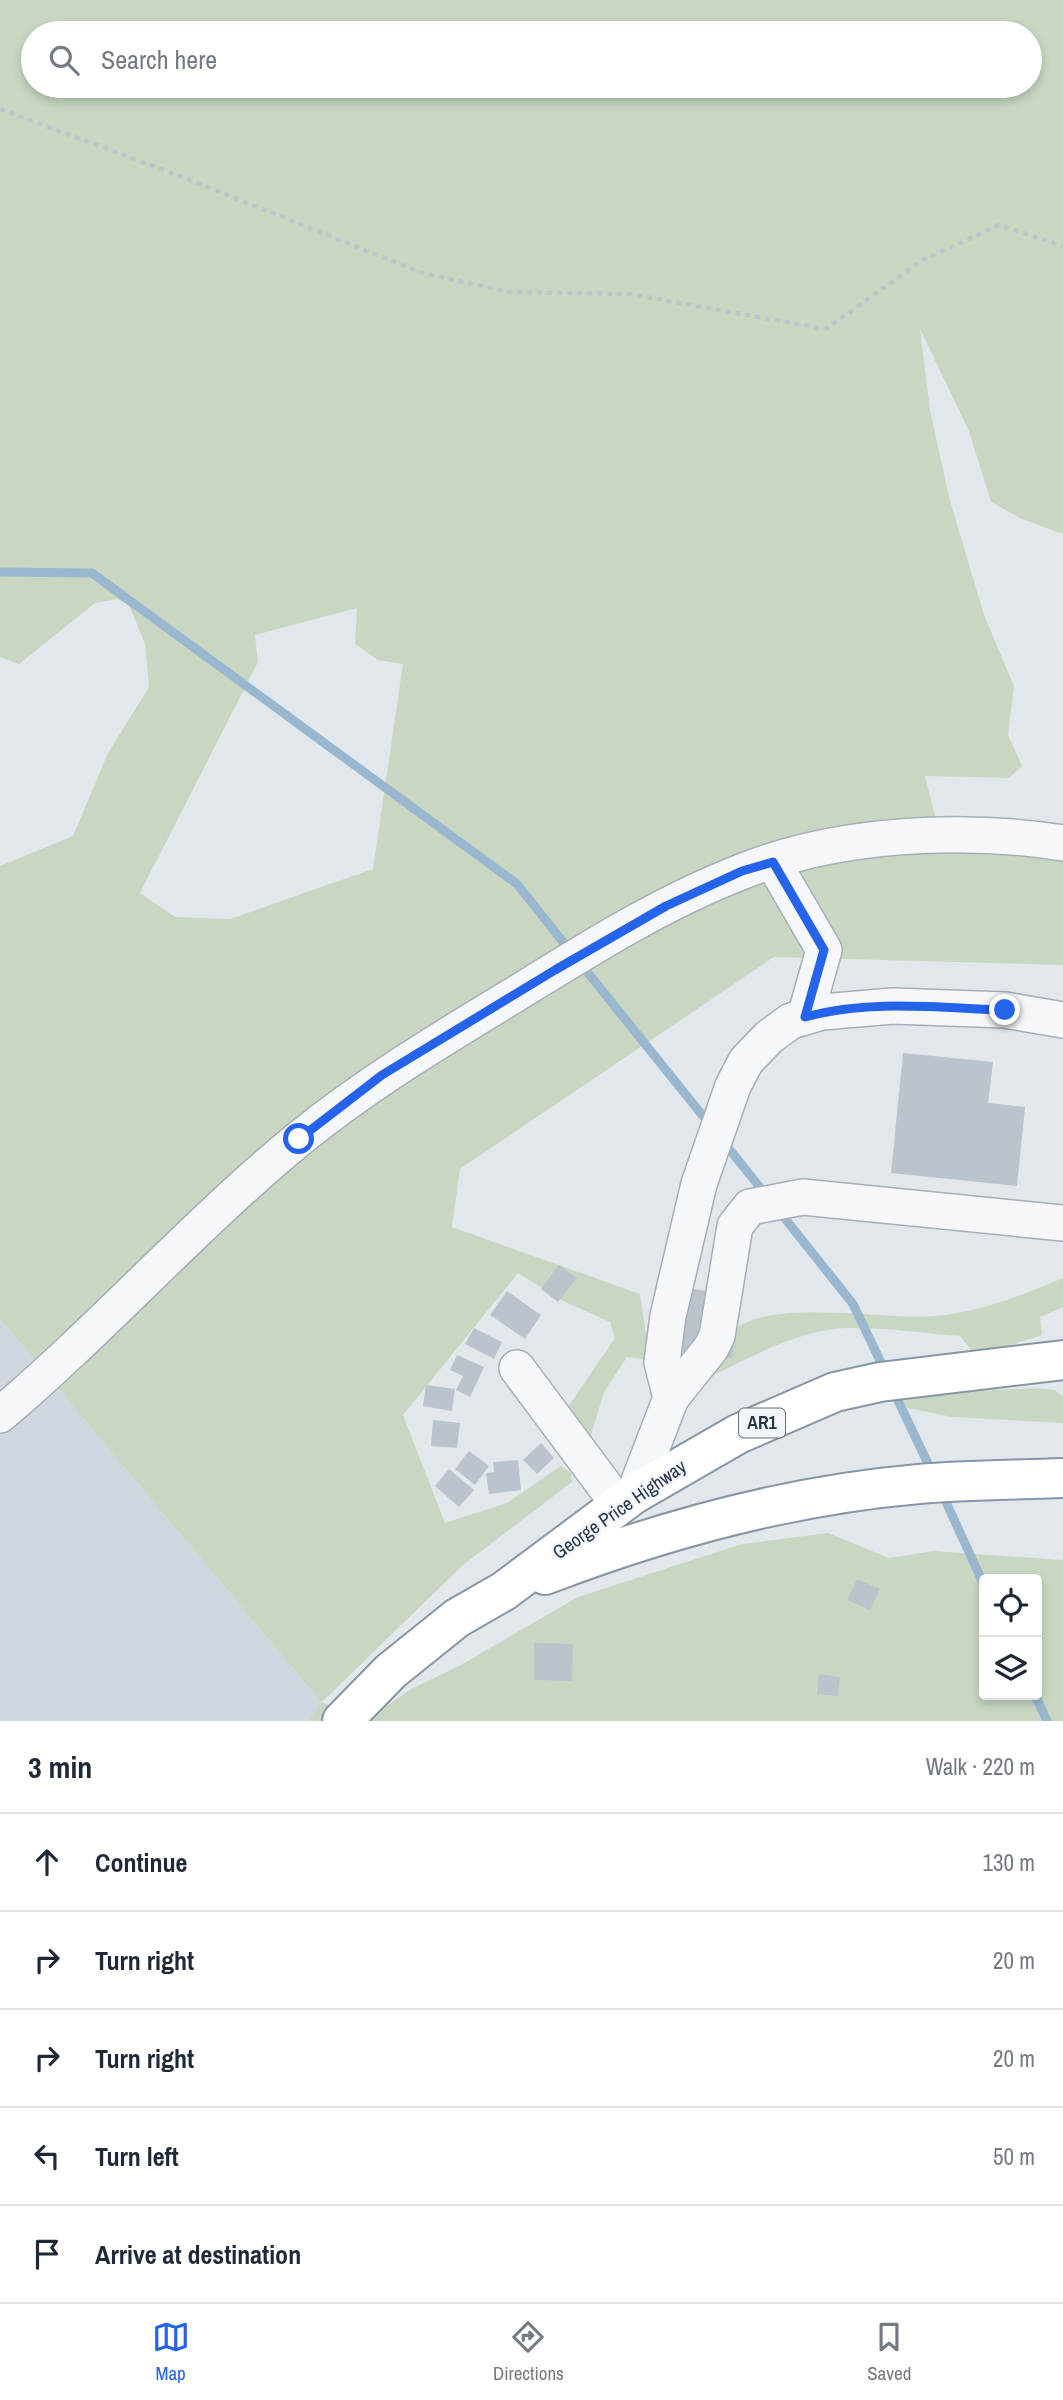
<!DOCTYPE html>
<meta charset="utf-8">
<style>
body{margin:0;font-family:"Archivo Narrow",sans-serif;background:#f2f2f3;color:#1f2937}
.controls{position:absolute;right:21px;bottom:21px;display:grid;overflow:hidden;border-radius:7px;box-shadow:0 4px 10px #0003}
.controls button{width:63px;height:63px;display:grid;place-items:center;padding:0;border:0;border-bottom:2px solid #e0e1e3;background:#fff;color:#1f2937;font:35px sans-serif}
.stop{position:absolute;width:21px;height:21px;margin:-16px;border:5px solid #2563eb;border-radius:50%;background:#fff}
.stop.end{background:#2563eb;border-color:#fff;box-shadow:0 2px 7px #0008}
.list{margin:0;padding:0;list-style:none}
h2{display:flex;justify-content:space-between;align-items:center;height:91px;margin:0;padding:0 28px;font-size:30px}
h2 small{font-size:23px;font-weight:400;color:#747a83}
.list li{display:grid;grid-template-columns:46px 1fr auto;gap:21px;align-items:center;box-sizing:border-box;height:98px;padding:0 28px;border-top:2px solid #e0e1e3}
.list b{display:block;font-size:26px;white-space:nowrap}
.list em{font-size:23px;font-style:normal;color:#747a83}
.icon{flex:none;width:38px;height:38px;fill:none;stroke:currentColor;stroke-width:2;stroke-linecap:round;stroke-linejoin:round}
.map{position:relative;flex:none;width:1063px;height:1721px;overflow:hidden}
.search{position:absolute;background:#fff;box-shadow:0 4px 10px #0003;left:21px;right:21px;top:21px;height:77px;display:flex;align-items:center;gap:18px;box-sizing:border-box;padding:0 24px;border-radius:38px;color:#747a83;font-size:26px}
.sheet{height:581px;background:#fff}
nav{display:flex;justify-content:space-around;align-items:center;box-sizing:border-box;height:98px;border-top:2px solid #e0e1e3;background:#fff;font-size:19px;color:#747a83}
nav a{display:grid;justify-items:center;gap:4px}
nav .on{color:#2563eb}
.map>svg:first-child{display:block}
</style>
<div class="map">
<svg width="1063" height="1721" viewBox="0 0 1063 1721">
<rect width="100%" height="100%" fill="#e2e7ec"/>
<polygon fill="#d0d6de" points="0,1319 322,1703 307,1721 0,1721"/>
<g fill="#c9d7c2" fill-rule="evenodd">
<path d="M0,0h1063v534l-41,-15 -31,-17 -22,-71 -49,-102 10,81 19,87 35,118 30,71 -6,49 14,31 -13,12 -84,-2 19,75 119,-8v122l-289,-8 -314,212 -8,58 188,67 10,66 -23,-3 -23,35 -14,46 -26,-8 4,-23 47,-69 -5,-16 -47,-21 -45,-28 -115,142 42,108 62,-20 54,-37 10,7 1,9 -109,83 -141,137 38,19h-53l15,-18 -322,-384v-453l73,-30 35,-83 41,-66 -4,-43 -16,-39 -12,-6 -22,4 -76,61 -19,-7zM33,33h997v53h-997zM357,608l-2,36 23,16 25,4 -30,205 -143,50 -55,-2 -35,-24 118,-231 -3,-27z"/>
<path d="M1063,1278v29l-23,10 2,18 -66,21 -16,-20c-37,-3 -76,-9 -114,-8 -49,2 -99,31 -142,52 7,-13 15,-36 26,-47 37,-37 155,-12 205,-17 44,-4 88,-21 128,-38z"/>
<polygon points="1033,1388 1055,1390 1063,1397 1063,1423 952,1417 893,1405 924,1394"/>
<path d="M828,1533l61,25 44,-7 130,9v161h-699l47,-32 48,-23 119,-69 164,-53zM984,1579h53v116h-53z"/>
</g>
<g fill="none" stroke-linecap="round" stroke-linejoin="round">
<g stroke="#99b8d0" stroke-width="9">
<polyline points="0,572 92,573 517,884 571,952"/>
<polyline points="580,963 711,1126"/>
<polyline points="722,1140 766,1195"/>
<polyline points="779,1211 853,1304 885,1371"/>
<polyline points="893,1390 932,1472"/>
<polyline points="941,1491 984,1585"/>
<polyline points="1035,1695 1047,1721"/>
</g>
</g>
<g fill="#bbc3cd">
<polygon points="903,1053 993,1062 988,1103 1025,1107 1017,1186 891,1173"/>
<polygon points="559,1265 577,1278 558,1302 541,1289"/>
<polygon points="662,1285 740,1295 732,1358 655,1348"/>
<polygon points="507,1291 541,1315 525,1339 490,1315"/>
<polygon points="474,1328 502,1342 494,1359 465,1344"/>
<polygon points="457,1355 484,1367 470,1397 456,1390 463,1376 450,1370"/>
<polygon points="426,1385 455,1389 452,1411 423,1406"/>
<polygon points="433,1420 460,1423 457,1448 431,1446"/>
<polygon points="541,1443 554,1458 537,1474 523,1460"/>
<polygon points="469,1451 489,1466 475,1485 455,1469"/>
<polygon points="518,1460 521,1490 489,1494 486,1473 494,1472 493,1462"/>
<polygon points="449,1469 474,1490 459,1507 435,1486"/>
<polygon points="857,1579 880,1589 870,1610 847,1600"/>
<polygon points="534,1643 573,1644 572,1681 534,1680"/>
<polygon points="819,1674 840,1677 838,1696 817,1694"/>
</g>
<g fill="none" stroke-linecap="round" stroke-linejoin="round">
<g stroke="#a6aeb7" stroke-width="38">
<g id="minor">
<polyline points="773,862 824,950 805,1017"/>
<polyline points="517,1368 619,1505"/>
<polyline points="671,1398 711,1348 717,1336 735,1226 750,1207 803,1197 1063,1223"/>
<path d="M0,1415c104,-88 195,-191 300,-277 68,-55 140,-98 214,-143 73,-45 147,-92 227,-123 96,-39 221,-45 322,-29"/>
<polyline points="634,1494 671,1398 662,1362 668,1316 699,1184 733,1086 746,1061 769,1037 791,1021 822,1012 893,1006 1005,1010 1063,1020"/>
</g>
</g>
<g stroke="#8795a5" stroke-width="42">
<g id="highway">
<path d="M545,1575c120,-46 245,-80 374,-91 47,-4 96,-4 144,-6"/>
<polyline points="342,1721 391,1671 457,1618 504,1591 634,1494 738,1434 835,1392 880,1382 1063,1360"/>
</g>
</g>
<polyline stroke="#c0c5cb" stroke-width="4.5" stroke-dasharray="5 5" stroke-linecap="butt" points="0,109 185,178 422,273 509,292 629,294 826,329 921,261 999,225 1063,246"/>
<use href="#minor" stroke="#f5f7fa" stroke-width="35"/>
<use href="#highway" stroke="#fff" stroke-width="38"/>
</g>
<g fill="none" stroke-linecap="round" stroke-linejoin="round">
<path stroke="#2563eb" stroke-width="9" d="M299,1139l83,-64 173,-105 111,-64 76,-35 31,-9 51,88 -19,67c64,-18 135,-9 200,-7"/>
</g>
<g text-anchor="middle" stroke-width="5" stroke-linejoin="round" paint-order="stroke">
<rect fill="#f2f5f9" stroke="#656f7c" stroke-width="2" x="739" y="1408.5" width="46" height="29" rx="5"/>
<g font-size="18" font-weight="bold" fill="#283546">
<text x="762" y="1429">AR1</text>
</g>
<g font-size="19" fill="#283546" stroke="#f2f5f9">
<text transform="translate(619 1509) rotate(-35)" y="7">George Price Highway</text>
</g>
</g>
</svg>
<div class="controls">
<button><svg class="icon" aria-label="locate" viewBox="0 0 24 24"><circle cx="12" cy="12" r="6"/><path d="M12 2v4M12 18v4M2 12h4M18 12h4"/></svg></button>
<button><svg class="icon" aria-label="layers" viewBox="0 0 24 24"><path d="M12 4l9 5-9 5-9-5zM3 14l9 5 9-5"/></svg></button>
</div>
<div class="stop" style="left:299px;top:1139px"></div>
<div class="stop end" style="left:1005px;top:1010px"></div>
<div class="search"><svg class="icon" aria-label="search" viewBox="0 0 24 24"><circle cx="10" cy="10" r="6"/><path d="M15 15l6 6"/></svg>Search here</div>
</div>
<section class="sheet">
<h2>3 min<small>Walk · 220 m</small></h2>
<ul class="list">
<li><svg class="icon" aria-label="ahead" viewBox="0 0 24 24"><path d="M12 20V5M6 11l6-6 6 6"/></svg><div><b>Continue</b></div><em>130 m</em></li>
<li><svg class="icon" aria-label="right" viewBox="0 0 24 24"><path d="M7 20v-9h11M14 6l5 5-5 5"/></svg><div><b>Turn right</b></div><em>20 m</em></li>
<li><svg class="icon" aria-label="right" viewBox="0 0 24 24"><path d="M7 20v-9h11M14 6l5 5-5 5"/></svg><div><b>Turn right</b></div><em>20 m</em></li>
<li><svg class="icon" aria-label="left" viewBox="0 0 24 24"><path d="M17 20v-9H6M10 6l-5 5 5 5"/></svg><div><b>Turn left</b></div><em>50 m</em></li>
<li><svg class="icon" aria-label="arrive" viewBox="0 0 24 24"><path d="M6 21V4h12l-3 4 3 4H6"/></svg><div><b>Arrive at destination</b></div></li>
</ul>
</section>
<nav>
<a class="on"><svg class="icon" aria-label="map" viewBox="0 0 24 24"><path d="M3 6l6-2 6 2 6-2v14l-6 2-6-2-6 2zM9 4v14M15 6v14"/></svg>Map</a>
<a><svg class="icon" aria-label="directions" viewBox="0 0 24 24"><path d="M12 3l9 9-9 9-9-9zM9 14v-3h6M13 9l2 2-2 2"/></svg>Directions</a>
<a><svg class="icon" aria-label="saved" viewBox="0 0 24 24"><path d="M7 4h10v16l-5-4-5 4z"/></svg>Saved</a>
</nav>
